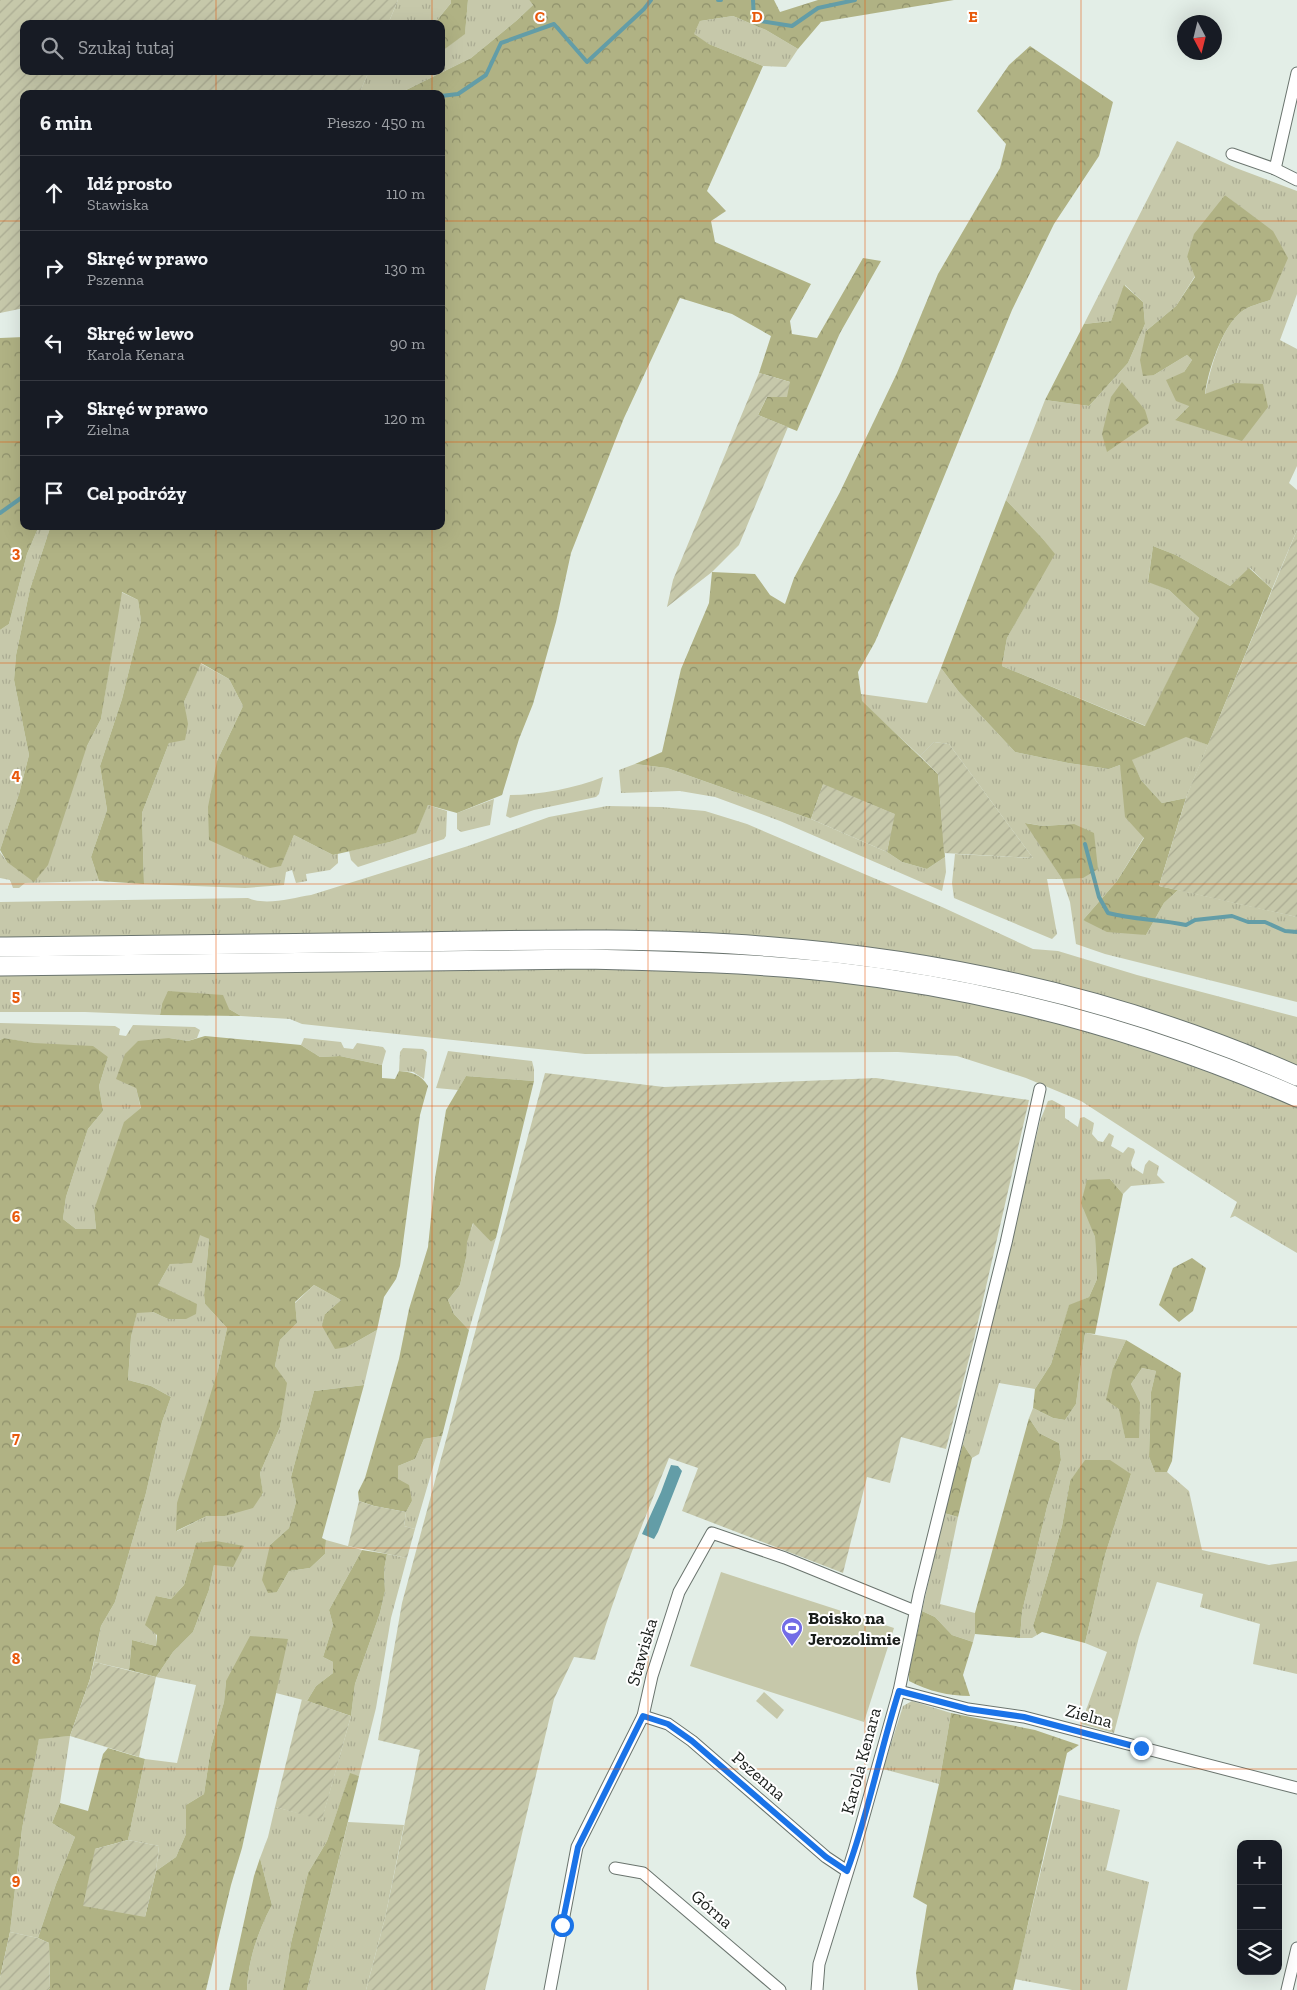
<!DOCTYPE html>
<html lang="pl">
<meta charset="utf-8">
<style>
body{margin:0;font-family:"Zilla Slab",serif;background:#242831;color:#f1f3f6}
.controls{position:absolute;right:15px;bottom:15px;display:grid;overflow:hidden;border-radius:10px;box-shadow:0 5px 20px #0002}
.controls button{width:45px;height:45px;display:grid;place-items:center;padding:0;border:0;border-bottom:1px solid #363941;background:#171b24;color:#f1f3f6;font:25px sans-serif}
.compass{position:absolute;left:1177px;top:15px;width:45px;height:45px;border-radius:50%;background:#171b24;box-shadow:0 5px 20px #0002;rotate:173deg}
.stop{position:absolute;width:15px;height:15px;margin:-11px;border:4px solid #1a73e8;border-radius:50%;background:#fff}
.stop.end{background:#1a73e8;border-color:#fff;box-shadow:0 1px 5px #0008}
.list{margin:0;padding:0;list-style:none}
h2{display:flex;justify-content:space-between;align-items:center;height:65px;margin:0;padding:0 20px;font-size:21px}
h2 small{font-size:16px;font-weight:400;color:#9ea1a6}
.list li{display:grid;grid-template-columns:32px 1fr auto;gap:15px;align-items:center;box-sizing:border-box;height:75px;padding:0 20px;border-top:1px solid #363941}
.list b{display:block;font-size:19px;white-space:nowrap}
.list p{margin:0;font-size:16px;white-space:nowrap;color:#9ea1a6}
.list em{font-size:16px;font-style:normal;color:#9ea1a6}
.icon{flex:none;width:28px;height:28px;fill:none;stroke:currentColor;stroke-width:2;stroke-linecap:round;stroke-linejoin:round}
.map{position:relative;flex:none;width:1297px;height:1990px;overflow:hidden}
.search{position:absolute;background:#171b24;box-shadow:0 5px 20px #0002;left:20px;top:20px;width:425px;height:55px;display:flex;align-items:center;gap:12px;box-sizing:border-box;padding:0 18px;border-radius:10px;color:#9ea1a6;font-size:19px}
.panel{position:absolute;background:#171b24;box-shadow:0 5px 20px #0002;left:20px;top:90px;width:425px;height:440px;border-radius:10px}
.map>svg:first-child{display:block}
</style>
<div class="map">
<svg width="1297" height="1990" viewBox="0 0 1297 1990">
<defs>
<pattern id="grass-tufts" width="24" height="20" patternUnits="userSpaceOnUse" patternTransform="scale(1.25)"><rect width="24" height="20" fill="#c6c8aa"/><path d="M3 7l-1-3M5 7V3M7 7l1-3M15 17l-1-3M17 17v-4M19 17l1-3" fill="none" stroke="#aaab92"/></pattern>
<pattern id="forest-crowns" width="20" height="18" patternUnits="userSpaceOnUse" patternTransform="scale(1.25)"><rect width="20" height="18" fill="#b0b284"/><path d="M2 6a3 3 0 1 1 6 0M12 15a3 3 0 1 1 6 0" fill="none" stroke="#8e906b"/></pattern>
<pattern id="garden-furrows" width="10" height="10" patternUnits="userSpaceOnUse" patternTransform="scale(1.25)"><rect width="10" height="10" fill="#c6c8aa"/><path d="M-1 1l2-2M0 10L10 0M9 11l2-2" fill="none" stroke="#aaab92"/></pattern>
</defs>
<rect width="100%" height="100%" fill="#e3eee7"/>
<g fill="url(#grass-tufts)" fill-rule="evenodd">
<polygon points="398,0 451,0 451,3 434,24 388,24"/>
<polygon points="468,0 529,0 533,5 516,21 471,58 398,94 359,94 369,71 401,75 411,71 441,71 441,52 465,33"/>
<polygon points="733,16 766,30 798,49 786,67 763,66 709,44 693,35 700,21"/>
<path d="M1177,141l59,27 61,23v103l-17,46 17,9v117l-8,17 8,7v40l-25,59 -22,-21 -20,18 -54,-31 -23,-9 -5,35 21,9 30,28 -53,108 -144,-60 5,-28 47,-84 -11,-15 -37,-39 39,-100 44,6 39,-43 17,-39 -2,-22 -18,-17 -14,36 -27,3zM1225,195l24,19 21,86c-8,3 -22,6 -29,12 -20,16 -31,58 -36,83l30,-12 -60,37 14,-14 -5,-34 8,-12 -5,-5 -33,20 -8,-44 30,-25 19,-30 -8,-19z"/>
<polygon points="39,526 50,528 30,589 16,655 14,680 29,755 19,794 0,850 0,630 9,624 27,554"/>
<polygon points="121,592 138,600 141,621 122,699 100,766 107,810 91,857 99,881 25,883 19,888 13,888 10,880 0,878 0,852 7,862 87,746 101,719"/>
<polygon points="200,663 229,679 243,706 217,761 281,865 294,835 333,855 338,854 338,863 330,870 306,874 307,881 296,883 292,870 286,872 284,885 245,888 144,884 142,813 169,743 187,724 184,702"/>
<path d="M941,668l18,24 56,60 53,11 41,6 11,-4 24,72 -27,44 -34,39 63,15 18,-32 14,-13 119,27v85l-192,-48 -29,-10 -6,-42 -8,-23h-15l10,55 -5,5 -98,-41 -2,-15 3,-29 78,4 -84,-114 -15,-2 -14,14 -59,-55v-7l66,9zM1026,823l17,3 31,-2 -12,55z"/>
<polygon points="1186,736 1208,745 1186,798 1162,803 1141,780 1131,760"/>
<polygon points="635,764 667,768 811,819 887,852 902,862 927,869 945,857 946,872 942,891 780,821 715,797 680,791 621,793 619,770"/>
<path d="M603,777l-4,17 -3,3 -62,13 -24,8 -4,-2 4,-21c29,0 66,-7 93,-18z"/>
<polygon points="494,799 490,825 461,832 457,829 457,813"/>
<polygon points="428,805 447,811 446,836 444,839 358,867 351,860 349,851 390,842 415,833"/>
<path d="M607,806l54,1 44,4 42,13 195,83 91,42 25,2 79,24 160,42v49c-131,-53 -265,-96 -406,-116 -161,-23 -325,-20 -488,-17 -134,2 -269,4 -403,6v-37l248,-4c18,8 44,0 63,-3l157,-49 81,-29z"/>
<path d="M517,967c87,1 175,1 261,9 148,13 294,43 433,97 29,11 59,20 86,34v146l-62,-37 -5,2 7,-16 -156,-101 -55,-23 -69,-22 -59,-4 -313,2 -283,-30 -12,-5 -49,-3 -12,-7 -67,-5 -2,11 -75,-3h-85v-37z"/>
<polygon points="0,1023 115,1026 120,1029 119,1035 126,1036 133,1025 195,1027 200,1030 197,1038 188,1041 169,1038 136,1088 141,1109 94,1210 96,1229 76,1229 63,1219 66,1197 88,1129 103,1111 99,1086 108,1057 4,1038 0,1040"/>
<polygon points="304,1038 341,1042 344,1048 353,1049 357,1043 383,1047 386,1051 382,1065 340,1056 320,1057 301,1045"/>
<polygon points="403,1048 423,1049 427,1052 424,1079 413,1072 399,1071 400,1052"/>
<polygon points="448,1051 532,1061 534,1069 534,1081 466,1076 458,1090 436,1088"/>
<polygon points="1052,1100 1065,1107 1065,1118 1078,1127 1080,1118 1084,1117 1094,1123 1092,1134 1098,1141 1103,1142 1109,1133 1114,1136 1111,1146 1123,1153 1128,1147 1134,1149 1135,1152 1131,1163 1132,1167 1143,1174 1145,1165 1149,1160 1159,1166 1157,1175 1165,1183 1131,1186 1123,1194 1110,1179 1090,1223 1095,1237 1097,1279 1089,1297 1069,1306 1051,1364 1035,1389 999,1383 979,1454 972,1458 963,1444 1040,1121 1048,1101"/>
<polygon points="474,1222 491,1242 496,1238 469,1330 454,1314 448,1300 460,1285 466,1258 466,1242"/>
<polygon points="200,1234 209,1239 204,1295 205,1304 227,1328 218,1370 177,1531 207,1516 225,1516 263,1494 260,1473 280,1427 286,1383 275,1366 280,1340 297,1323 295,1303 314,1285 341,1300 325,1314 347,1347 377,1330 364,1385 314,1391 291,1477 296,1502 289,1528 270,1545 277,1592 289,1571 310,1568 325,1554 326,1540 362,1550 329,1610 333,1625 323,1657 333,1662 333,1673 316,1686 307,1701 276,1693 279,1676 226,1681 224,1702 211,1747 204,1794 186,1805 186,1834 176,1857 156,1871 159,1846 128,1840 145,1759 177,1763 196,1685 156,1677 173,1652 193,1632 209,1590 214,1565 196,1543 184,1585 171,1599 156,1596 156,1646 132,1640 129,1670 94,1662 101,1626 115,1602 146,1493 162,1422 171,1397 151,1386 128,1380 131,1337 137,1312 153,1312 168,1319 174,1294 158,1285 170,1264"/>
<polygon points="1085,1333 1126,1340 1113,1368 1125,1438 1140,1402 1131,1384 1142,1368 1156,1371 1151,1392 1149,1457 1155,1472 1167,1472 1189,1491 1202,1550 1269,1565 1297,1561 1297,1674 1253,1664 1260,1624 1200,1607 1203,1594 1157,1582 1139,1637 1114,1733 1081,1724 1107,1652 1085,1643 1105,1555 1131,1474 1070,1481 1062,1526 1033,1626 1037,1635 1032,1638 1020,1638 1022,1612 1047,1507 1061,1460 1059,1443 1039,1433 1029,1418 1033,1408 1053,1418 1065,1420 1076,1404"/>
<polygon points="442,1436 415,1529 404,1526 406,1512 412,1501 398,1479 398,1466 415,1459 424,1439"/>
<polygon points="944,1513 958,1517 940,1604 975,1613 975,1634 973,1642 952,1635 935,1617 922,1611"/>
<path d="M387,1554l20,4 -16,60 -15,90 -17,68 -9,-2 -23,67 -19,32 -17,70 -8,47h-36c1,-30 11,-59 25,-85l-12,-47 8,-21 7,-30 47,12 29,-103 4,-32 25,-71 5,-22 -1,-21z"/>
<polygon points="912,1701 951,1713 939,1784 883,1769 903,1706"/>
<polygon points="70,1736 60,1803 52,1823 75,1837 56,1884 38,1938 10,1932 22,1829 39,1738"/>
<polygon points="1059,1795 1120,1810 1106,1870 1149,1882 1127,1990 1072,1990 1015,1979"/>
<polygon points="348,1822 404,1825 385,1918 366,1990 307,1990"/>
</g>
<g fill="url(#forest-crowns)">
<polygon points="451,0 468,0 465,34 441,52 441,24 434,24 451,3"/>
<polygon points="529,0 774,0 780,12 818,0 954,0 821,22 798,49 766,30 733,16 700,21 694,34 709,44 763,66 707,191 726,211 711,221 715,242 811,284 790,321 792,334 817,338 863,258 881,261 840,333 797,431 758,415 767,397 790,382 759,373 771,336 732,314 680,298 624,418 571,553 556,622 533,704 519,739 502,795 457,813 428,805 416,833 390,842 333,855 294,835 281,866 270,868 209,840 208,807 217,761 243,706 229,679 201,663 184,702 188,724 185,740 169,743 142,813 144,884 99,881 91,857 107,810 100,766 122,699 141,621 138,600 122,592 101,719 87,746 48,865 34,882 7,862 0,850 19,794 29,755 14,680 16,655 30,589 50,528 46,526 441,526 441,94 398,94 471,58 516,21 533,5"/>
<polygon points="1030,46 1113,102 1099,156 1054,224 1012,310 908,565 875,642 858,672 862,701 938,774 945,857 927,869 902,862 887,852 894,814 823,785 811,819 667,768 635,764 662,752 681,669 709,603 712,572 755,574 770,595 785,604 794,578 840,492 897,373 938,274 1000,168 1006,144 977,111 1009,65"/>
<path d="M1225,195l48,36 15,27 -18,42c-8,3 -22,6 -29,12 -19,15 -33,59 -36,82l30,-11 28,1 5,23 -26,34 -67,-21 14,-14 -13,-5 -10,-21 18,-8 8,-12 -5,-5 -33,20 -11,1 -3,-16 6,-29 30,-25 19,-29 -8,-20 7,-23z"/>
<polygon points="1124,285 1143,302 1145,324 1128,363 1089,406 1045,400 1084,324 1111,321"/>
<polygon points="24,337 24,526 39,526 27,554 9,624 0,630 0,338"/>
<polygon points="1122,382 1145,410 1149,423 1107,452 1102,434 1111,397"/>
<polygon points="1006,500 1043,539 1055,554 1007,638 1002,666 1145,726 1199,618 1169,590 1148,582 1153,546 1176,555 1230,586 1249,568 1272,589 1208,745 1186,737 1132,760 1141,780 1162,803 1186,798 1159,886 1178,890 1164,903 1146,935 1107,932 1083,920 1117,881 1144,838 1125,817 1120,765 1109,769 1068,763 1015,752 959,692 941,668"/>
<polygon points="1025,823 1043,826 1074,824 1094,833 1098,869 1083,878 1062,879"/>
<polygon points="168,991 223,995 229,1009 241,1016 160,1015 162,1004"/>
<path d="M205,1036l96,9 19,12 20,-1 42,9v13l13,1 4,-8c12,1 22,3 29,15l-8,29 -20,151 -4,13 -12,18 -7,33 -30,17 -12,2 -13,-23 3,-12 16,-14 -27,-15 -19,17 2,21 -17,17 -5,26 12,17 -7,44 -20,46 3,20 -10,15 -28,8h-18l-31,15 1,-28 41,-133 9,-42 -22,-24 -1,-9 5,-56 -9,-4 -8,28 -22,1 -12,21 39,19 -1,10 -10,5h-18l-15,-7 -16,1 -6,24 -3,43 23,6 20,11 -9,25 -16,71 -31,109 -14,24 -11,53 -20,57 -31,3 -17,90 -12,103 -10,46v-938l4,-2 30,5 59,3 15,11 -9,29 4,25 -15,18 -22,68 -3,22 13,10h20l-2,-19 30,-88 17,-14 -5,-20 -20,-9 9,-25 13,-13 31,-3 19,3z"/>
<polygon points="466,1076 534,1081 496,1238 491,1242 473,1223 467,1242 466,1258 460,1285 448,1300 454,1314 469,1330 442,1436 424,1439 415,1459 398,1466 398,1479 409,1485 412,1501 406,1512 374,1506 359,1501 358,1492 365,1478 399,1359 409,1309 428,1247 435,1178 446,1110"/>
<polygon points="1110,1179 1123,1194 1095,1334 1085,1333 1076,1404 1065,1420 1053,1418 1033,1408 1035,1389 1051,1364 1069,1305 1089,1297 1097,1279 1095,1237 1081,1203 1087,1180"/>
<polygon points="1192,1258 1206,1268 1193,1311 1179,1322 1159,1305 1173,1268"/>
<polygon points="1126,1340 1181,1373 1172,1461 1167,1472 1155,1472 1149,1457 1151,1392 1156,1371 1142,1368 1131,1384 1140,1402 1139,1438 1125,1438 1119,1409 1106,1400 1113,1368"/>
<polygon points="364,1385 322,1538 326,1540 325,1554 310,1568 289,1571 277,1592 268,1593 262,1580 270,1545 289,1528 296,1502 291,1477 314,1391"/>
<polygon points="1029,1418 1039,1433 1059,1443 1061,1460 1047,1507 1022,1612 1020,1638 975,1634 975,1613"/>
<polygon points="963,1444 972,1458 958,1517 944,1513"/>
<polygon points="1085,1460 1110,1460 1131,1474 1105,1555 1085,1643 1042,1632 1037,1635 1033,1626 1062,1526 1070,1481"/>
<polygon points="216,1541 244,1546 233,1567 214,1565 209,1590 193,1632 173,1652 156,1677 129,1670 132,1640 156,1646 157,1635 145,1625 156,1596 171,1599 184,1585 196,1543"/>
<polygon points="362,1550 387,1554 384,1570 385,1591 380,1613 355,1684 351,1716 307,1701 316,1686 333,1673 333,1662 323,1657 333,1625 329,1610"/>
<path d="M922,1611l13,6 17,18 21,7 -10,33 7,21c-21,0 -42,-5 -61,-15v-9z"/>
<polygon points="250,1636 288,1639 242,1848 231,1885 206,1990 48,1990 50,1988 49,1943 38,1938 56,1884 75,1837 52,1823 60,1803 88,1811 103,1754 108,1748 145,1759 128,1840 95,1849 145,1917 156,1871 176,1857 186,1834 186,1805 204,1794 211,1747 224,1702 226,1681"/>
<polygon points="951,1713 1035,1730 1079,1745 1067,1753 1013,1990 918,1990 916,1973 927,1905 913,1897 939,1784"/>
<polygon points="350,1773 359,1776 307,1990 283,1990 291,1943 308,1873 327,1841"/>
<path d="M260,1858l12,47c-14,26 -24,55 -25,85h-18l25,-114z"/>
</g>
<g fill="#c6c8aa">
<polygon points="721,1572 894,1628 864,1722 690,1666"/>
<polygon points="764,1692 784,1710 777,1719 756,1701"/>
</g>
<g fill="url(#garden-furrows)">
<polygon points="0,0 398,0 388,24 24,24 24,71 369,71 359,94 24,94 24,308 0,313"/>
<polygon points="759,373 790,382 787,397 767,397 758,415 788,427 739,545 712,572 667,607 673,580"/>
<polygon points="1297,530 1297,917 1159,886 1187,795"/>
<polygon points="934,742 949,744 1033,858 944,853 938,774 920,756"/>
<polygon points="823,784 895,814 887,852 811,819"/>
<path d="M545,1073l119,14 212,-9 153,22 -55,239 -28,110 -45,-12 -11,46 -23,-6 -24,96 -161,-62 16,-43 -29,-10c-27,67 -54,133 -74,202l-21,-3 -20,42 -69,291h-119l19,-72 35,-168 -42,-10 24,-137z"/>
<polygon points="359,1501 374,1506 406,1512 404,1526 415,1529 407,1558 348,1546"/>
<polygon points="94,1662 156,1677 139,1757 70,1736 90,1679"/>
<polygon points="302,1699 351,1716 322,1820 275,1807"/>
<polygon points="128,1840 159,1846 156,1871 145,1917 83,1906 95,1849"/>
<polygon points="10,1932 38,1938 49,1943 50,1988 48,1990 0,1990 0,1978"/>
</g>
<polygon fill="#639da7" points="671,1465 678,1466 682,1471 658,1532 654,1539 642,1534 661,1492"/>
<g fill="none" stroke-linecap="round" stroke-linejoin="round">
<g stroke="#639da7" stroke-width="4">
<polyline points="718,0 721,0"/>
<polyline points="753,0 754,20 792,26 818,8 855,0"/>
<polyline points="441,96 458,94 486,75 501,43 554,24 587,62 644,9 651,0"/>
<polyline points="0,513 24,496"/>
<path d="M1085,844l14,53 9,16c26,7 52,6 78,12l9,-5 37,-4 16,6h17l20,9 12,1"/>
</g>
<g stroke="#6a746e" stroke-width="13">
<g id="street">
<polyline points="1232,154 1275,169 1297,180"/>
<polyline points="1275,169 1297,73"/>
<polyline points="899,1691 968,1709 1024,1717 1297,1788"/>
<polyline points="643,1716 668,1724 692,1741 826,1857 847,1871"/>
<polyline points="615,1868 643,1873 780,1990"/>
<polyline points="550,1990 577,1847 643,1716 652,1676 679,1592 712,1533 785,1558 915,1611"/>
<polyline points="817,1990 819,1964 854,1851 899,1691 919,1594 1006,1243 1040,1089"/>
<polyline points="1287,1990 1297,1948"/>
</g>
</g>
<g stroke="#6a746e" stroke-width="21">
<g id="primary">
<path d="M0,947c139,-1 278,-4 416,-5 119,-2 239,-5 357,5 180,14 359,56 524,129"/>
<path d="M0,966l586,-7c84,2 167,4 249,13 160,18 315,61 462,125"/>
</g>
</g>
<use href="#street" stroke="#fff" stroke-width="11"/>
<use href="#primary" stroke="#fff" stroke-width="19"/>
</g>
<g fill="none" stroke-linecap="round" stroke-linejoin="round">
<path stroke="#1a73e8" stroke-width="6" d="M562,1925l16,-78 65,-131 25,8 24,17 134,116 21,14c22,-58 33,-121 52,-180l69,18 56,8 117,31"/>
</g>
<path fill="none" stroke="#e8590c" stroke-width="1" stroke-opacity="0.55" d="M216,0v24M432,0v24M648,0v1990M865,0v1990M1081,0v1990M216,71v23M432,71v23M0,221h24M441,221h856M0,442h24M441,442h856M216,526v1464M432,526v1464M0,663h1297M0,884h1297M0,1106h1297M0,1327h1297M0,1548h1297M0,1769h1297"/>
<defs>
<g id="stadium-pin" transform="scale(1.125)"><path d="M0 17L-7.5 6A9.5 9.5 0 1 1 7.5 6Z" fill="#736ce6" stroke="#fff"/><path d="M0-5a6.5 5 0 1 0 0 10a6.5 5 0 1 0 0-10ZM-3.5-1.8h7v3.6h-7Z" fill="#fff"/></g>
</defs>
<g fill-rule="evenodd">
<use href="#stadium-pin" x="792" y="1628"/>
</g>
<g text-anchor="middle" stroke-width="4" stroke-linejoin="round" paint-order="stroke">
<g font-size="18" font-weight="bold" fill="#191d1a" stroke="#fff" text-anchor="start">
<text x="808" y="1624">Boisko na<tspan x="808" dy="21">Jerozolimie</tspan></text>
</g>
<g font-size="18" fill="#191d1a" stroke="#fff">
<text transform="translate(642 1652) rotate(-74)" y="6">Stawiska</text>
<text transform="translate(1089 1716) rotate(15)" y="6">Zielna</text>
<text transform="translate(861 1761) rotate(-75)" y="6">Karola Kenara</text>
<text transform="translate(759 1776) rotate(41)" y="6">Pszenna</text>
<text transform="translate(712 1909) rotate(41)" y="6">Górna</text>
</g>
</g>
<g font-size="16" text-anchor="middle" font-weight="bold" fill="#e8590c" stroke="#fff" stroke-width="4" stroke-linejoin="round" paint-order="stroke">
<text x="540" y="22">C</text>
<text x="757" y="22">D</text>
<text x="973" y="22">E</text>
<text x="16" y="558">3</text>
<text x="16" y="780">4</text>
<text x="16" y="1001">5</text>
<text x="16" y="1222">6</text>
<text x="16" y="1443">7</text>
<text x="16" y="1664">8</text>
<text x="16" y="1885">9</text>
</g>
</svg>
<div class="controls">
<button>+</button>
<button>−</button>
<button><svg class="icon" aria-label="layers" viewBox="0 0 24 24"><path d="M12 4l9 5-9 5-9-5zM3 14l9 5 9-5"/></svg></button>
</div>
<svg class="compass" viewBox="-18 -18 36 36"><path d="M0-13l5 13h-10z" fill="#e53935"/><path d="M0 13l5-13h-10z" fill="#9ea1a6"/></svg>
<div class="stop" style="left:562px;top:1925px"></div>
<div class="stop end" style="left:1141px;top:1748px"></div>
<div class="search"><svg class="icon" aria-label="search" viewBox="0 0 24 24"><circle cx="10" cy="10" r="6"/><path d="M15 15l6 6"/></svg>Szukaj tutaj</div>
<section class="panel">
<h2>6 min<small>Pieszo · 450 m</small></h2>
<ul class="list">
<li><svg class="icon" aria-label="ahead" viewBox="0 0 24 24"><path d="M12 20V5M6 11l6-6 6 6"/></svg><div><b>Idź prosto</b><p>Stawiska</p></div><em>110 m</em></li>
<li><svg class="icon" aria-label="right" viewBox="0 0 24 24"><path d="M7 20v-9h11M14 6l5 5-5 5"/></svg><div><b>Skręć w prawo</b><p>Pszenna</p></div><em>130 m</em></li>
<li><svg class="icon" aria-label="left" viewBox="0 0 24 24"><path d="M17 20v-9H6M10 6l-5 5 5 5"/></svg><div><b>Skręć w lewo</b><p>Karola Kenara</p></div><em>90 m</em></li>
<li><svg class="icon" aria-label="right" viewBox="0 0 24 24"><path d="M7 20v-9h11M14 6l5 5-5 5"/></svg><div><b>Skręć w prawo</b><p>Zielna</p></div><em>120 m</em></li>
<li><svg class="icon" aria-label="arrive" viewBox="0 0 24 24"><path d="M6 21V4h12l-3 4 3 4H6"/></svg><div><b>Cel podróży</b></div></li>
</ul>
</section>
</div>
